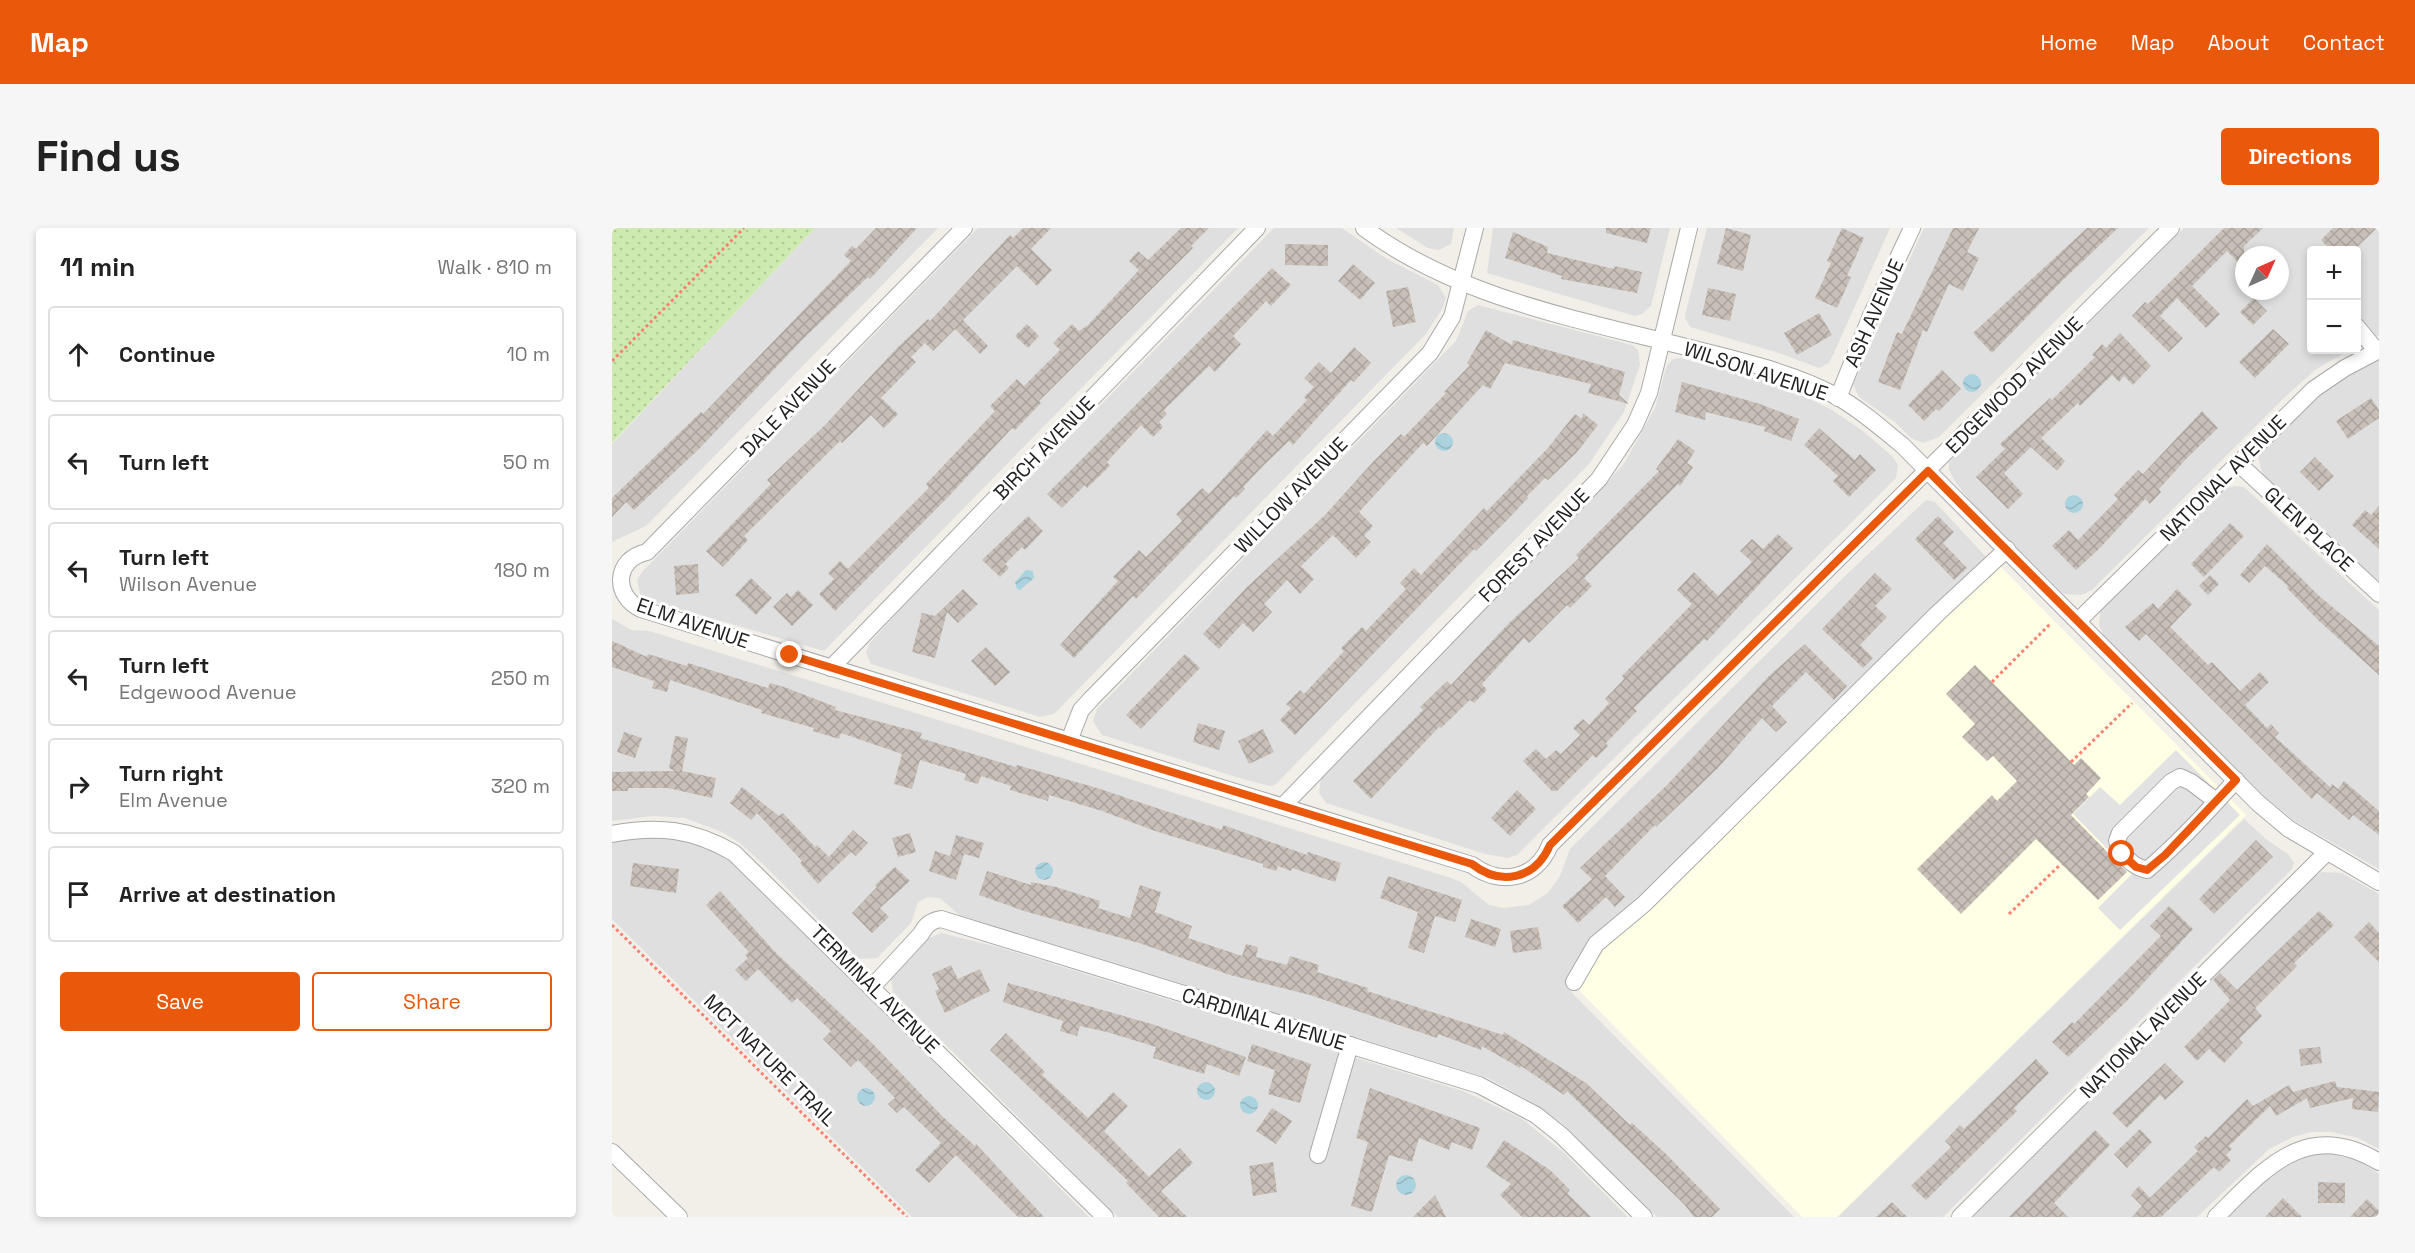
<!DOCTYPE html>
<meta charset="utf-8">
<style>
body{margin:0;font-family:"Space Grotesk",sans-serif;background:#f6f6f6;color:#222}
.controls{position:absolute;right:18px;top:18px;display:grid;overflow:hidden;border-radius:6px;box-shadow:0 3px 9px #0003}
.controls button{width:54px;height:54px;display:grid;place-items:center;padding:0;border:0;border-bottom:2px solid #e0e0e0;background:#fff;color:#222;font:30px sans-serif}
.compass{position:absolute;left:1623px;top:18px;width:54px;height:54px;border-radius:50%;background:#fff;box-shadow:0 3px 9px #0003;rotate:45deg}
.stop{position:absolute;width:18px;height:18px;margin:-14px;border:4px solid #ea580c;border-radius:50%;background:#fff}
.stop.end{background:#ea580c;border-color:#fff;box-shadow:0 2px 6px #0008}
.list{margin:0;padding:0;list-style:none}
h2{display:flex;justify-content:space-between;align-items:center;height:78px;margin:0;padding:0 24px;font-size:26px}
h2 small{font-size:20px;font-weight:400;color:#767676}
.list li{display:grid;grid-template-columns:39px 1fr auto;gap:18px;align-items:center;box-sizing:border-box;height:96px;margin:0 12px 12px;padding:0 12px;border:2px solid #e0e0e0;border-radius:6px}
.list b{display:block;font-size:22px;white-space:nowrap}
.list p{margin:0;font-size:20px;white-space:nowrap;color:#767676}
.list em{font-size:20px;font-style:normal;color:#767676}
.actions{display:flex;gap:12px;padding:18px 24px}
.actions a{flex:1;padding:14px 0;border:2px solid #ea580c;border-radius:6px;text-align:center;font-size:21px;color:#ea580c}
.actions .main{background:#ea580c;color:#fff}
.icon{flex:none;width:33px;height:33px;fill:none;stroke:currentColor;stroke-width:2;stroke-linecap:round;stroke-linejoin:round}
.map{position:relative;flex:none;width:1767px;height:989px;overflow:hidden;border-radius:6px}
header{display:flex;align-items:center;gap:36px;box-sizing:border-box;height:84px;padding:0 30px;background:#ea580c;color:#fff}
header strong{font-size:28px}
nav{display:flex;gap:33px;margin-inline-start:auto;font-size:21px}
.intro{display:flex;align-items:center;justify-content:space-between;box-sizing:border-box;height:144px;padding:0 36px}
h1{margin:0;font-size:42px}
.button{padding:15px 27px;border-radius:6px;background:#ea580c;color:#fff;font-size:21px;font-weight:700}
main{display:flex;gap:36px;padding:0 36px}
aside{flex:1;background:#fff;border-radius:6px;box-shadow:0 3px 9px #0003}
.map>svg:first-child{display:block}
</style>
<header>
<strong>Map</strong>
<nav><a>Home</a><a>Map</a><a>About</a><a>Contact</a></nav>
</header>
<div class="intro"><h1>Find us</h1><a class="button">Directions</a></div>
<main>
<aside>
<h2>11 min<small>Walk · 810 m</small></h2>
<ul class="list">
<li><svg class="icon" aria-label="ahead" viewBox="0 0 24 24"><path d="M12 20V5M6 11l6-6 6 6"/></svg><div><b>Continue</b></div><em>10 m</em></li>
<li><svg class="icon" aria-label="left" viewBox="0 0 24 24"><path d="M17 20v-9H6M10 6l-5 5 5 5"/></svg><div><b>Turn left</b></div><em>50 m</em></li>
<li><svg class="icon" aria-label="left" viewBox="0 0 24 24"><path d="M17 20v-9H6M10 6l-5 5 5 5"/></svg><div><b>Turn left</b><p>Wilson Avenue</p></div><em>180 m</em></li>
<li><svg class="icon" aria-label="left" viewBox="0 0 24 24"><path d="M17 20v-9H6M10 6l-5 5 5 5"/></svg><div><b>Turn left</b><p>Edgewood Avenue</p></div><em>250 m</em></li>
<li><svg class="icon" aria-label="right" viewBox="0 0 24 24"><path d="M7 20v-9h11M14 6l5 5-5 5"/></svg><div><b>Turn right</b><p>Elm Avenue</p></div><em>320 m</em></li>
<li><svg class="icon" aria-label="arrive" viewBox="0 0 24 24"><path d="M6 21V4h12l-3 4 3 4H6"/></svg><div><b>Arrive at destination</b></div></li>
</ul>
<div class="actions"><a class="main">Save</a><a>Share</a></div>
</aside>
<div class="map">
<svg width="1767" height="989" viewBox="0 0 1767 989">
<defs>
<pattern id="grass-dots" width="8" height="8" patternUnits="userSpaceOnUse" patternTransform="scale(1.5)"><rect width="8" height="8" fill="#cdebb0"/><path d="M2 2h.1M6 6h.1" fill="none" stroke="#b0c997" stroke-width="1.8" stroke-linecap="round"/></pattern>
<pattern id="water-waves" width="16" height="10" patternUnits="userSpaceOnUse" patternTransform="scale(1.5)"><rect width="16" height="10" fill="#aad3df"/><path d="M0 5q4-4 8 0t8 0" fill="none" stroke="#92b5bf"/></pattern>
<pattern id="building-cross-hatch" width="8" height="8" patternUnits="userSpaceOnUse" patternTransform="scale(1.5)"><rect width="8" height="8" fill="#c7bfb8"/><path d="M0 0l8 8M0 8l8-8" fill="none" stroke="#aba49e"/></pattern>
</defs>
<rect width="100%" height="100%" fill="#f2efe9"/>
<g fill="#e0dfdf" fill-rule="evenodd">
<polygon points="203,0 326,0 34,298 0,314 0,216"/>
<polygon points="366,0 626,0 212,423 34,371 28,366 25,352 31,343"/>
<polygon points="662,0 730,0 775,31 826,57 834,70 830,81 814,106 442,486 428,489 259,436 254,425 257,416 287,383"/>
<polygon points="784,0 842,0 839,16 827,22 816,20"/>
<polygon points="881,0 1058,0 1039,78 1030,86 1023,88 875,45"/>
<polygon points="1095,0 1278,0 1222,125 1217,135 1207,140 1167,125 1078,99 1073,90 1074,83"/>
<polygon points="1312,0 1537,0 1327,209 1311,215 1299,210 1283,194 1247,169 1241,156"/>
<path d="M1572,0h195v107l-22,11 -1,-96h-44v100h37l-34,20 -30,27 -193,193 -11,5 -17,-1 -92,-91 -16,-20 -7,-13v-8zM1632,27h36v36h-36z"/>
<polygon points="866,77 1020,117 1026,122 1028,137 1012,184 977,236 663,557 658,558 634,552 490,507 481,493 485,481 844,113 856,83"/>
<polygon points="1068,130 1150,152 1186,165 1220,182 1251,203 1281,229 1286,237 1284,250 905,627 896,630 873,626 714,575 707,565 709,550 988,263 1013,234 1043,180 1055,137 1061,131"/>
<polygon points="1767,130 1767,354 1651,249 1646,229 1653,218 1703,169 1738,145"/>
<polygon points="1623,258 1632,259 1767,382 1767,641 1684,594 1650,566 1493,410 1487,397 1489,380 1610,261"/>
<polygon points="1314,272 1323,274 1376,331 1312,386 954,750 960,765 1182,989 1045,989 952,897 923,876 876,850 347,687 328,670 316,669 306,674 299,695 265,730 246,731 152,637 128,615 108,603 72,590 41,588 0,593 0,391 19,402 37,403 836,649 849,654 877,677 891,680 917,677 936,665 948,648 958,621 1233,348"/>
<polygon points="1632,591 1654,611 1677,627 1682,635 1680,641 1331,989 1226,989"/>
<polygon points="29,608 74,613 106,625 126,639 477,989 300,989 0,691 0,615"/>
<polygon points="1710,644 1730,645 1767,666 1767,921 1746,910 1720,904 1699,904 1681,909 1657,921 1585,989 1359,989 1697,652"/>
<polygon points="329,705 386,719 854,864 910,891 950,923 1016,989 506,989 281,764 279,752 282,744 315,711"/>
<polygon points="1715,924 1743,930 1767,946 1767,989 1615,989 1663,940 1678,932"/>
</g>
<polygon fill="#ffffe5" points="1383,333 1634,587 1225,989 1190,989 957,752"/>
<polygon fill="url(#grass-dots)" points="0,0 203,0 0,215"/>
<polygon fill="#e2e2e2" points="1564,522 1628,587 1508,702 1486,680 1520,646 1461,586 1488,559 1508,577"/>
<g fill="url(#water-waves)">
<circle cx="1360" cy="155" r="9"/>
<circle cx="832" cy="214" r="9"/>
<circle cx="1462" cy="276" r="9"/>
<polygon points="414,342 421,343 422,350 408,362 405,361 403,354"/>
<circle cx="432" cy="643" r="9"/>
<circle cx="594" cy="863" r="9"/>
<circle cx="254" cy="869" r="9"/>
<circle cx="637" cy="877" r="9"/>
<circle cx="794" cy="957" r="10"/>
</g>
<g fill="url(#building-cross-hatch)">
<polygon points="264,0 305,0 258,51 256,49 191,111 87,221 22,282 14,274 0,289 0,270 89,184 91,186 239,33 232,27 240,18 244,21"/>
<polygon points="411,0 439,0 419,21 440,42 425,58 405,38 351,92 376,118 368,126 343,101 321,123 313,115 299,129 304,134 269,170 286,186 272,200 259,187 230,215 228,213 132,308 136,312 111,339 94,323 159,256 155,252 213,197 286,119 316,91 318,93 398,7 401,10"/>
<polygon points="569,0 597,0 579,18 581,20 427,173 429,175 403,202 400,200 339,266 223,383 207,366 222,351 216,345 228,333 236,341 317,260 314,256 383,183 378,178 405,151 412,158 448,122 441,115 460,96 467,103 476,97 527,42 517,33 526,23 536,32"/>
<polygon points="994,0 1039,0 1035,15 994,5"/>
<polygon points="1114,0 1139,7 1131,43 1105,36"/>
<polygon points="1230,0 1252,10 1235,48 1239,49 1225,80 1203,70 1219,35 1215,33"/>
<polygon points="1341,0 1367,0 1355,24 1367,30 1351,63 1337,56 1315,104 1311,102 1288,162 1266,154 1285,104 1290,106"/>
<polygon points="1475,0 1506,0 1451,52 1380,125 1361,105"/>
<polygon points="1612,0 1651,0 1632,18 1632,40 1615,23 1580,58 1608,86 1594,100 1565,70 1548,88 1571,110 1557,124 1520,88 1533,74 1536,76"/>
<polygon points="1721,0 1765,0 1742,22 1719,22 1709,12"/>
<polygon points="901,4 936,19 935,25 1002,41 1002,38 1030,44 1025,65 949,51 950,48 893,30"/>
<polygon points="673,16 716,17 716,38 673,37"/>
<polygon points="741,36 763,55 748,72 726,53"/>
<polygon points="660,40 679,57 659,78 654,73 621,108 629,116 603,144 597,138 552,182 555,186 547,194 551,199 541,209 529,197 495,234 498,238 475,260 473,257 450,280 435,266"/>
<polygon points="796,59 804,94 781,99 774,63"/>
<polygon points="1096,60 1124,66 1118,93 1090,87"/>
<polygon points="1642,70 1655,83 1641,97 1628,84"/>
<polygon points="1207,85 1220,107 1185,127 1172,105"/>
<polygon points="415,96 427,108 416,120 403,108"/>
<polygon points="1661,101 1677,116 1643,150 1627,134"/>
<polygon points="874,102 900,117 901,112 1013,144 1007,167 1017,176 976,165 979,156 893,135 878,161 871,157 815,218 811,215 747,284 761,298 752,308 759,314 744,330 721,307 689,338 702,351 688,366 675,352 652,376 660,384 641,404 631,395 607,421 591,406 634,360 712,288 761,234 789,206 792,209 834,165 832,164 858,137 855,135"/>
<polygon points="1508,105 1539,138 1521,157 1512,148 1507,154 1500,147 1468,178 1466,175 1429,210 1453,233 1445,243 1419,219 1392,245 1411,266 1396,281 1364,249 1393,221 1388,216 1438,170 1440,172 1483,129 1480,127 1490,116 1494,120"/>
<polygon points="742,119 759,135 742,154 739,152 681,217 677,213 651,238 631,259 633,261 624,270 622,268 524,371 521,368 462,430 448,417 506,353 501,349 527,322 534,329 570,293 564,286 590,260 597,266 655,202 661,208 695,172 692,169 702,159 692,150 707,134 719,145"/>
<polygon points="1330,142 1349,161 1327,183 1324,181 1312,193 1296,177"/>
<polygon points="1070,154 1145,175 1187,191 1179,213 1152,203 1153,199 1094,184 1093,192 1063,184"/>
<polygon points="1759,170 1767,182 1767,190 1736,211 1724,193"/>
<polygon points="1590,183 1606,200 1575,230 1547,261 1549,264 1538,276 1533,271 1488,320 1464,342 1440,318 1457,302 1466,312 1506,271 1502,267 1526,242 1531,246"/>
<polygon points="971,185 986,197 965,224 936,252 933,250 915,268 916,270 897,290 864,323 862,321 683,507 668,492 679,480 674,476 688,462 692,466 732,423 729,420 750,399 754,403 794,361 788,355 802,340 809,347 872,280 875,283 935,221 963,186 970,191"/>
<polygon points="1207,200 1243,232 1248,226 1264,242 1237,269 1221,253 1226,248 1192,217"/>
<polygon points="1066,211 1083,223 1075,235 1081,239 1068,258 1066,256 972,350 980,358 958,380 955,377 917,415 912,410 870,456 875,462 862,475 858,472 829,500 827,499 759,571 741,553 811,482 808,479 835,453 839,457 895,397 967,330 964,327 1047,243 1044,241"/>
<polygon points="1703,229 1722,248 1707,263 1688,244"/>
<polygon points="1767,278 1767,321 1740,297 1753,282 1759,287"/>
<polygon points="416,288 431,303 413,322 410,319 393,336 397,340 388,349 370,332"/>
<polygon points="1326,288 1342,304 1331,315 1355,340 1342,352 1303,311"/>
<polygon points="1618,295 1632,308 1592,349 1579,336"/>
<polygon points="1166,306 1181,320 1095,413 1092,411 1022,480 1025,483 994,515 996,518 984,530 981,527 945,563 940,563 911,533 924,521 934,531 944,522 949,526 968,507 961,500 971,491 977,497 997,475 993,471 1012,451 1010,448 1080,376 1065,362 1082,344 1106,368 1140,334 1128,323 1140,311 1151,321"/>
<polygon points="1655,316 1706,367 1767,418 1767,447 1706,392 1675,360 1676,358 1653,338 1637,355 1628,347"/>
<polygon points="86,336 87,365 64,367 62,338"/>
<polygon points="1263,345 1280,361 1263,378 1275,389 1248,417 1261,430 1251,440 1210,401"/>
<polygon points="1598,347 1607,356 1596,367 1587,358"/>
<polygon points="139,350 160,370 144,387 123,367"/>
<polygon points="351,361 366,376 346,395 335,384 323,430 300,424 310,385 323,388"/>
<polygon points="1565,361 1580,376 1558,399 1596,437 1600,434 1628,463 1648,444 1657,454 1633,477 1655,500 1659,496 1667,505 1663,509 1718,559 1720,556 1726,561 1732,553 1767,583 1767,607 1741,587 1737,592 1705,565 1700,571 1534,406 1527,413 1513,399 1541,375 1546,381"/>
<polygon points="186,362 201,377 180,398 161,379 175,365 179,369"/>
<polygon points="0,413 35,429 36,426 75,438 76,435 156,460 158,455 172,459 224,479 223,482 310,505 308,510 404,539 405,537 485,560 610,602 611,597 695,627 696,624 729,635 723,654 680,640 679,643 666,638 664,643 651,639 651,636 543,603 490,583 437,567 436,573 398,562 399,558 369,548 366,556 352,552 354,546 308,532 300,561 282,556 290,526 229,505 227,511 201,503 202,500 149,485 150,482 58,452 55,464 40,460 42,453 0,439"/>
<polygon points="1193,416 1235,458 1222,472 1194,444 1160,478 1175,494 1164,504 1150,490 1106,540 1044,599 1043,597 993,648 1013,669 1003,679 994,669 966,695 950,678 980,651 968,640 1054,558 1157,448"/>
<polygon points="374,419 398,444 383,458 359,433"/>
<polygon points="573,426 588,440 529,501 514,487"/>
<polygon points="1363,437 1462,537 1469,530 1489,550 1474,566 1477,569 1459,587 1515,644 1486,672 1424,611 1349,686 1305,641 1380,567 1385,573 1405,553 1381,528 1375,533 1350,509 1363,496 1334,466"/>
<polygon points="586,495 613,503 607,522 581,514"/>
<polygon points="651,501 662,524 637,536 626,513"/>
<polygon points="12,504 30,510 23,530 5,524"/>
<polygon points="63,508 76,510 70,543 104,550 100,570 56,560 16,560 16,563 0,563 0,544 63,543 57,540"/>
<polygon points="130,559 167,588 171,585 203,619 205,617 217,629 241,602 256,615 244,628 239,624 206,656 188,635 190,633 145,585 139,592 118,575"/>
<polygon points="905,562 924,581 898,608 879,590"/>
<polygon points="298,605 304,624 286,629 280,610"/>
<polygon points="344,607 372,615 367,630 352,626 344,652 317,643 323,623 338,628"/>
<polygon points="1644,612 1661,629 1602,686 1587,671"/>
<polygon points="21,635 67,641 64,665 18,658"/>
<polygon points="283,639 298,653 268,680 277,689 260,705 240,685 265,659 263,657"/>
<polygon points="375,643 419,657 419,654 444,659 488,673 486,680 518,690 528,657 549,664 543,684 580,698 576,710 630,728 634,716 646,719 644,729 675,737 678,728 707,737 705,744 756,760 755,763 891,807 892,804 974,855 1018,897 1020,895 1053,925 1108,981 1100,989 1082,989 1072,976 955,863 952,867 909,838 908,840 870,818 869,822 826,806 825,810 698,767 618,747 527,715 412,683 367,667"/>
<polygon points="776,648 850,672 843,694 823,688 812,725 796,720 806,684 768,670"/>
<polygon points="108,663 165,726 261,816 330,888 363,918 364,916 432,989 406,989 344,927 317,955 303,942 329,915 292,879 285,885 276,876 283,870 246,832 239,839 211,811 219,803 185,770 180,775 146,741 134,753 123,742 136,730 133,727 137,724 94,677"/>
<polygon points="1557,678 1581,701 1514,774 1456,829 1440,814 1460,794 1462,796 1549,708 1538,698"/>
<polygon points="1707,683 1722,697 1682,735 1685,738 1643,780 1650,788 1627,811 1631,815 1612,835 1597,821 1585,833 1572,819 1618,772 1601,752 1608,745 1625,762"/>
<polygon points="859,691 889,701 883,719 853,709"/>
<polygon points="1757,694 1767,705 1767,734 1742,709"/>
<polygon points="926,699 930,721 901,725 898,703"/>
<polygon points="339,737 346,751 368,741 378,763 333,785 323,763 327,761 320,746"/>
<polygon points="396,755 543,797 634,829 627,848 595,836 592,846 541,830 544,819 495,804 468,798 465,808 448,803 451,793 391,774"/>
<polygon points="394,805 433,844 430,847 476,890 501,864 516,878 492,903 537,949 568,920 581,935 549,963 575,989 547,989 514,955 516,953 378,822"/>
<polygon points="640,816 699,836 688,875 656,866 663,842 635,833"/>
<polygon points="1708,819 1710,835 1689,838 1687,821"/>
<polygon points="1424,831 1437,845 1402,880 1405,883 1314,972 1299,958 1339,919 1333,913 1348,897 1352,901"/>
<polygon points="1553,835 1572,854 1553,872 1548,867 1515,900 1500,885"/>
<polygon points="1723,853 1725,859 1767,864 1766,884 1740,881 1741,870 1698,880 1695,870 1664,888 1658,878 1617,918 1620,921 1614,927 1619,932 1607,944 1602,939 1549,989 1520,989 1530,978 1519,967 1527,958 1538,970 1586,923 1582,919 1594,908 1596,910 1635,871 1641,878 1677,857 1681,864"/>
<polygon points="758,860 868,900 860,922 840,914 837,922 807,910 800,934 777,927 760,984 739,978 756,914 744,910"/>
<polygon points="660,880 680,893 664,916 644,903"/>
<polygon points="1528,901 1540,914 1515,940 1502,926"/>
<polygon points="1483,902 1498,917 1442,975 1456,989 1397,989"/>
<polygon points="892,912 938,942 958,962 955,965 979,989 910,989 888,967 899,956 874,939"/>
<polygon points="661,934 665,964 641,968 637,938"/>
<polygon points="1706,954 1733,955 1733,975 1706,975"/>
<polygon points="823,967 834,989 801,989"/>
<polygon points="1671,970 1690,989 1653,989"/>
<polygon points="1755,971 1767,983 1767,989 1738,989"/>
<polygon points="1280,974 1295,989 1264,989"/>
</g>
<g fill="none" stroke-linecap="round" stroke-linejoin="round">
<g stroke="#a9a9a9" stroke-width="18">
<g id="minor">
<path d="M352,0l-317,324c-33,7 -34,44 -6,57l831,256c28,21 64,15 78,-20l621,-617"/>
<path d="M752,0c96,71 218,92 330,121 47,12 100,24 142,47 24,13 45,32 66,49l356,358 31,26 90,53"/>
<polyline points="1744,98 1765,123"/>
<polyline points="1226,170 1258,90 1300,0"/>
<polyline points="1626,235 1767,366"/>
<polyline points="1466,393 1702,161 1733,140 1767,122"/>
<polyline points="219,440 645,0"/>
<polyline points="457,513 469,482 480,470 818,125 840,89 863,0"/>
<path d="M1604,573l-25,-19 -11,-5 -9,5 -51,51 -3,8c6,15 14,25 30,29 32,-27 61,-59 89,-90"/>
<polyline points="671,578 987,251 1023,197 1037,165 1077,0"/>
<path d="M0,606c46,-9 81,-5 122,19l371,364"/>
<polyline points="962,754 984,716 1032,676 1326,385 1395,321"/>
<path d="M260,759l49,-53c5,-9 9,-13 20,-15l538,166 57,30 25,20 83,82"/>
<polyline points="0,924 67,989"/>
<polyline points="706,927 738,817"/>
<polyline points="1348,989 1714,625"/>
<path d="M1604,989c49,-48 90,-99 163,-55"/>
</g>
</g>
<g stroke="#fa8072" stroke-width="3" stroke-dasharray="3 3" stroke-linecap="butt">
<polyline points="0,133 132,0"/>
<polyline points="1380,454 1439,395"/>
<polyline points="1459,534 1520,475"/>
<polyline points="1397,686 1449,636"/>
<polyline points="0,697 295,989"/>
</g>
<use href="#minor" stroke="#fff" stroke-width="16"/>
</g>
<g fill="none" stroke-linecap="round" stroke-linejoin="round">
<path stroke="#ea580c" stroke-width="8" d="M178,427l682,209c28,22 63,16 78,-19l378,-374 308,309 -71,75 -18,15 -11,-3 -14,-13"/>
</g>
<g text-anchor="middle" stroke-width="6" stroke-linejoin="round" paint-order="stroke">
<g font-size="20" fill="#222" stroke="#fff">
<text transform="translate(1262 85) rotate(-66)" y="7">ASH AVENUE</text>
<text transform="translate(1144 143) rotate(18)" y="7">WILSON AVENUE</text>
<text transform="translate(1402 157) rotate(-45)" y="7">EDGEWOOD AVENUE</text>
<text transform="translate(176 180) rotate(-46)" y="7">DALE AVENUE</text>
<text transform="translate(432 220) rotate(-46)" y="7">BIRCH AVENUE</text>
<text transform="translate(1611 250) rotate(-45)" y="7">NATIONAL AVENUE</text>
<text transform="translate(679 267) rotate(-46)" y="7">WILLOW AVENUE</text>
<text transform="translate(1697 301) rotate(43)" y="7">GLEN PLACE</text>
<text transform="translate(922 317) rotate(-46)" y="7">FOREST AVENUE</text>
<text transform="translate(81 395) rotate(19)" y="7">ELM AVENUE</text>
<text transform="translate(263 761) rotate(45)" y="7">TERMINAL AVENUE</text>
<text transform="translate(652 791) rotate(17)" y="7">CARDINAL AVENUE</text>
<text transform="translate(1531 807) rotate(-45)" y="7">NATIONAL AVENUE</text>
<text transform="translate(158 832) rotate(45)" y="7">MCT NATURE TRAIL</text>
</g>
</g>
</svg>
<div class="controls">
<button>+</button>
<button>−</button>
</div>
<svg class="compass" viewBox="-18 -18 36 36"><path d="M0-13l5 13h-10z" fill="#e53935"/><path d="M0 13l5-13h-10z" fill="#767676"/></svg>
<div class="stop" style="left:1510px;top:626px"></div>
<div class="stop end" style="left:178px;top:427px"></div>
</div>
</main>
